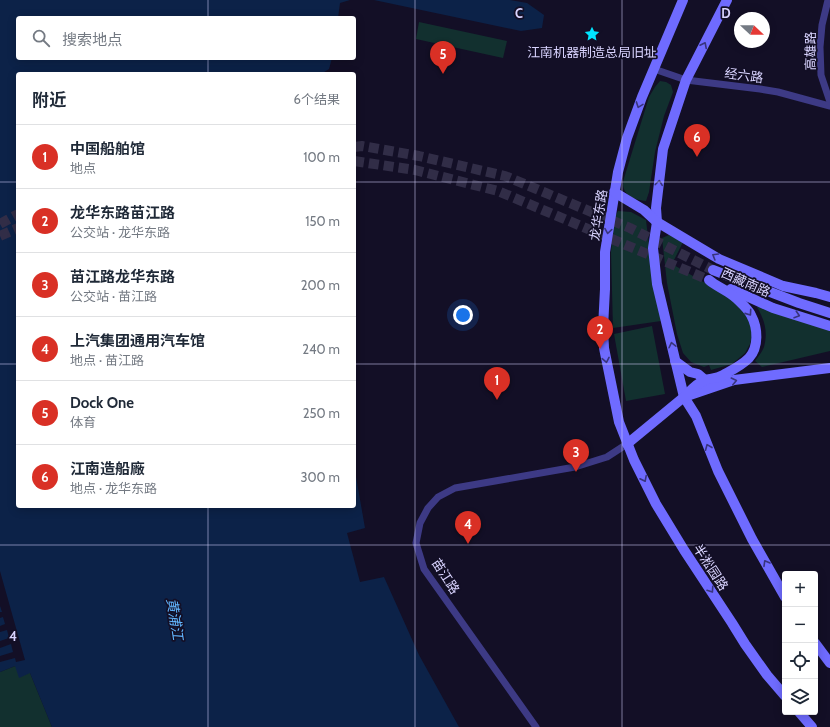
<!DOCTYPE html>
<html lang="zh">
<meta charset="utf-8">
<style>
body{margin:0;font-family:Cabin,"Noto Sans SC",sans-serif;background:#f6f6f7;color:#1f2937}
.controls{position:absolute;right:12px;bottom:12px;display:grid;overflow:hidden;border-radius:4px;box-shadow:0 2px 10px #0003}
.controls button{width:36px;height:36px;display:grid;place-items:center;padding:0;border:0;border-bottom:1px solid #e0e1e3;background:#fff;color:#1f2937;font:20px sans-serif}
.compass{position:absolute;left:734px;top:12px;width:36px;height:36px;border-radius:50%;background:#fff;box-shadow:0 2px 10px #0003;rotate:112deg}
.you{position:absolute;left:463px;top:315px;width:14px;height:14px;margin:-10px;border:3px solid #fff;border-radius:50%;background:#1a73e8;box-shadow:0 0 0 6px #1a73e833}
.badge{display:grid;place-items:center;width:26px;height:26px;border-radius:50%;background:#d93025;color:#fff;font-size:13px;font-weight:700}
.pin{position:absolute;translate:-50% -33px;filter:drop-shadow(0 1px 2px #0008)}
.pin::after{content:'';position:absolute;top:21px;width:14px;height:12px;background:inherit;clip-path:polygon(0 0,100% 0,50% 100%)}
.list{margin:0;padding:0;list-style:none}
h2{display:flex;justify-content:space-between;align-items:center;height:52px;margin:0;padding:0 16px;font-size:17px}
h2 small{font-size:13px;font-weight:400;color:#747a83}
.list li{display:grid;grid-template-columns:26px 1fr auto;gap:12px;align-items:center;box-sizing:border-box;height:64px;padding:0 16px;border-top:1px solid #e0e1e3}
.list b{display:block;font-size:15px;white-space:nowrap}
.list p{margin:0;font-size:13px;white-space:nowrap;color:#747a83}
.list em{font-size:13px;font-style:normal;color:#747a83}
.icon{flex:none;width:22px;height:22px;fill:none;stroke:currentColor;stroke-width:2;stroke-linecap:round;stroke-linejoin:round}
.map{position:relative;flex:none;width:830px;height:727px;overflow:hidden}
.search{position:absolute;background:#fff;box-shadow:0 2px 10px #0003;left:16px;top:16px;width:340px;height:44px;display:flex;align-items:center;gap:10px;box-sizing:border-box;padding:0 14px;border-radius:4px;color:#747a83;font-size:15px}
.panel{position:absolute;background:#fff;box-shadow:0 2px 10px #0003;left:16px;top:72px;width:340px;height:436px;border-radius:4px}
.map>svg:first-child{display:block}
</style>
<div class="map">
<svg width="830" height="727" viewBox="0 0 830 727">
<rect width="100%" height="100%" fill="#130f26"/>
<g fill="#12302f">
<polygon points="419,22 507,41 503,58 416,39"/>
<path d="M660,81l6,1 5,3 2,7 -9,24 -9,36 -6,40 -3,9c-10,-1 -22,-5 -23,-16 0,-3 1,-7 2,-10l24,-78 6,-10z"/>
<polygon points="618,211 631,212 646,220 652,271 661,321 613,328 611,252 615,217"/>
<polygon points="669,235 683,242 672,264 726,295 745,309 753,332 750,344 745,353 732,364 711,370 709,365 704,367 691,362 683,353 677,334 667,283 662,238"/>
<path d="M757,307h7l66,23v21l-68,16 -7,-6c3,-4 7,-9 9,-14 4,-15 1,-26 -7,-40z"/>
<polygon points="652,326 665,394 626,401 614,334"/>
<polygon points="15,666 30,673 52,727 0,727 0,672"/>
</g>
<g fill="#0c2248">
<polygon points="0,0 350,0 340,3 338,18 18,18 18,58 332,58 329,69 321,74 18,74 18,506 354,506 354,471 355,471 365,528 347,533 360,582 384,577 419,655 459,727 52,727 30,673 19,678 15,666 0,672"/>
<polygon points="374,0 510,0 527,3 544,15 542,28 521,31"/>
</g>
<polygon fill="#130f26" points="0,571 25,660 16,662 15,658 0,662 0,656 13,652 11,644 0,648 0,641 9,638 7,630 0,632 0,626 5,624 3,617 0,618 0,612 2,612 0,606"/>
<g fill="none" stroke-linecap="round" stroke-linejoin="round">
<g stroke="#312d47" stroke-width="10" stroke-dasharray="10 5" stroke-linecap="butt">
<polyline points="354,147 362,146 419,156 505,176 630,228 713,270"/>
<polyline points="354,161 415,170 498,191 709,280"/>
<polyline points="0,224 18,214"/>
<polyline points="0,236 18,228"/>
</g>
<g stroke="#3d3a85" stroke-width="7">
<polyline points="828,0 822,25 820,47 821,75 830,102"/>
<polyline points="654,69 686,80 760,89 778,92 830,106"/>
<polyline points="536,727 424,569 416,543 420,523 428,508 438,497 455,488 575,467 607,457 627,444"/>
</g>
<g stroke="#6f6bff" stroke-width="10">
<polyline points="683,0 642,97 627,138 618,172 605,252 605,289 603,328 604,348 619,422 634,460 656,504 684,550 732,623 745,644 767,675 785,696"/>
<polyline points="727,0 686,80 663,149 656,208 657,222 653,248 657,284 684,397 696,416 718,471 752,539 785,597"/>
<polyline points="614,192 644,210 657,222 719,259 783,286 816,293 830,297"/>
<polyline points="713,270 799,303 830,313"/>
<polyline points="731,289 773,308 830,326"/>
<polyline points="675,361 690,372 698,374 705,380"/>
<polyline points="687,396 734,380 830,368"/>
<path d="M627,444l57,-47c6,-6 13,-14 21,-17 6,-2 11,-1 18,-5 9,-5 18,-9 26,-17 10,-11 9,-30 2,-43 -3,-6 -10,-12 -14,-16 -8,-8 -20,-12 -28,-19"/>
<polyline points="815,643 830,663"/>
<polyline points="799,712 812,727"/>
</g>
</g>
<defs><path id="oneway-chevron" d="M-2-3.5L2.5 0L-2 3.5" fill="none" stroke-width="1.6" stroke-linecap="round" stroke-linejoin="round"/></defs>
<g stroke="#38347d">
<use href="#oneway-chevron" transform="translate(704 45) rotate(-63)"/>
<use href="#oneway-chevron" transform="translate(639 105) rotate(110)"/>
<use href="#oneway-chevron" transform="translate(659 183) rotate(-83)"/>
<use href="#oneway-chevron" transform="translate(608 231) rotate(99)"/>
<use href="#oneway-chevron" transform="translate(715 256) rotate(-149)"/>
<use href="#oneway-chevron" transform="translate(749 313) rotate(55)"/>
<use href="#oneway-chevron" transform="translate(797 315) rotate(18)"/>
<use href="#oneway-chevron" transform="translate(672 345) rotate(-103)"/>
<use href="#oneway-chevron" transform="translate(606 360) rotate(79)"/>
<use href="#oneway-chevron" transform="translate(734 381) rotate(-13)"/>
<use href="#oneway-chevron" transform="translate(708 447) rotate(-112)"/>
<use href="#oneway-chevron" transform="translate(644 479) rotate(63)"/>
<use href="#oneway-chevron" transform="translate(766 563) rotate(-120)"/>
<use href="#oneway-chevron" transform="translate(711 590) rotate(56)"/>
</g>
<path fill="none" stroke="#d9d4ff" stroke-width="1" stroke-opacity="0.55" d="M208,0v18M415,0v727M622,0v727M208,58v16M0,182h18M354,182h476M0,364h18M354,364h476M208,506v221M0,545h830"/>
<defs>
<g id="sight-bare" transform="scale(1.2)"><path d="M0-6L1.8-2.2L6-1.7L2.9 1.2L3.7 5.4L0 3.3L-3.7 5.4L-2.9 1.2L-6-1.7L-1.8-2.2Z" fill="#00e5ff" stroke="#130f26" stroke-width="2.5" paint-order="stroke"/></g>
</defs>
<g fill-rule="evenodd">
<use href="#sight-bare" x="592" y="34"/>
</g>
<g text-anchor="middle" stroke-width="3.5" stroke-linejoin="round" paint-order="stroke">
<g font-size="13" fill="#d9d4ff" stroke="#130f26">
<text transform="translate(810 51) rotate(-90)" y="5">高雄路</text>
<text transform="translate(744 75) rotate(8)" y="5">经六路</text>
<text transform="translate(598 215) rotate(-81)" y="5">龙华东路</text>
<text transform="translate(746 282) rotate(24)" y="5">西藏南路</text>
<text transform="translate(711 567) rotate(57)" y="5">半淞园路</text>
<text transform="translate(446 576) rotate(57)" y="5">苗江路</text>
</g>
<g font-size="13" fill="#d9d4ff" stroke="#130f26">
<text x="592" y="57">江南机器制造总局旧址</text>
</g>
<g font-size="14" font-style="italic" fill="#62b6ff" stroke="#130f26">
<text transform="translate(175 619) rotate(81)" y="5">黄浦江</text>
</g>
</g>
<g font-size="13" text-anchor="middle" font-weight="bold" fill="#d9d4ff" stroke="#130f26" stroke-width="3.5" stroke-linejoin="round" paint-order="stroke">
<text x="519" y="18">C</text>
<text x="726" y="18">D</text>
<text x="13" y="641">4</text>
</g>
</svg>
<div class="controls">
<button>+</button>
<button>−</button>
<button><svg class="icon" aria-label="locate" viewBox="0 0 24 24"><circle cx="12" cy="12" r="6"/><path d="M12 2v4M12 18v4M2 12h4M18 12h4"/></svg></button>
<button><svg class="icon" aria-label="layers" viewBox="0 0 24 24"><path d="M12 4l9 5-9 5-9-5zM3 14l9 5 9-5"/></svg></button>
</div>
<svg class="compass" viewBox="-18 -18 36 36"><path d="M0-13l5 13h-10z" fill="#e53935"/><path d="M0 13l5-13h-10z" fill="#747a83"/></svg>
<div class="you"></div>
<div class="pin badge" style="left:497px;top:400px">1</div>
<div class="pin badge" style="left:600px;top:349px">2</div>
<div class="pin badge" style="left:576px;top:472px">3</div>
<div class="pin badge" style="left:468px;top:544px">4</div>
<div class="pin badge" style="left:443px;top:74px">5</div>
<div class="pin badge" style="left:697px;top:157px">6</div>
<div class="search"><svg class="icon" aria-label="search" viewBox="0 0 24 24"><circle cx="10" cy="10" r="6"/><path d="M15 15l6 6"/></svg>搜索地点</div>
<section class="panel">
<h2>附近<small>6个结果</small></h2>
<ul class="list">
<li><span class="badge">1</span><div><b>中国船舶馆</b><p>地点</p></div><em>100 m</em></li>
<li><span class="badge">2</span><div><b>龙华东路苗江路</b><p>公交站 · 龙华东路</p></div><em>150 m</em></li>
<li><span class="badge">3</span><div><b>苗江路龙华东路</b><p>公交站 · 苗江路</p></div><em>200 m</em></li>
<li><span class="badge">4</span><div><b>上汽集团通用汽车馆</b><p>地点 · 苗江路</p></div><em>240 m</em></li>
<li><span class="badge">5</span><div><b>Dock One</b><p>体育</p></div><em>250 m</em></li>
<li><span class="badge">6</span><div><b>江南造船廠</b><p>地点 · 龙华东路</p></div><em>300 m</em></li>
</ul>
</section>
</div>
